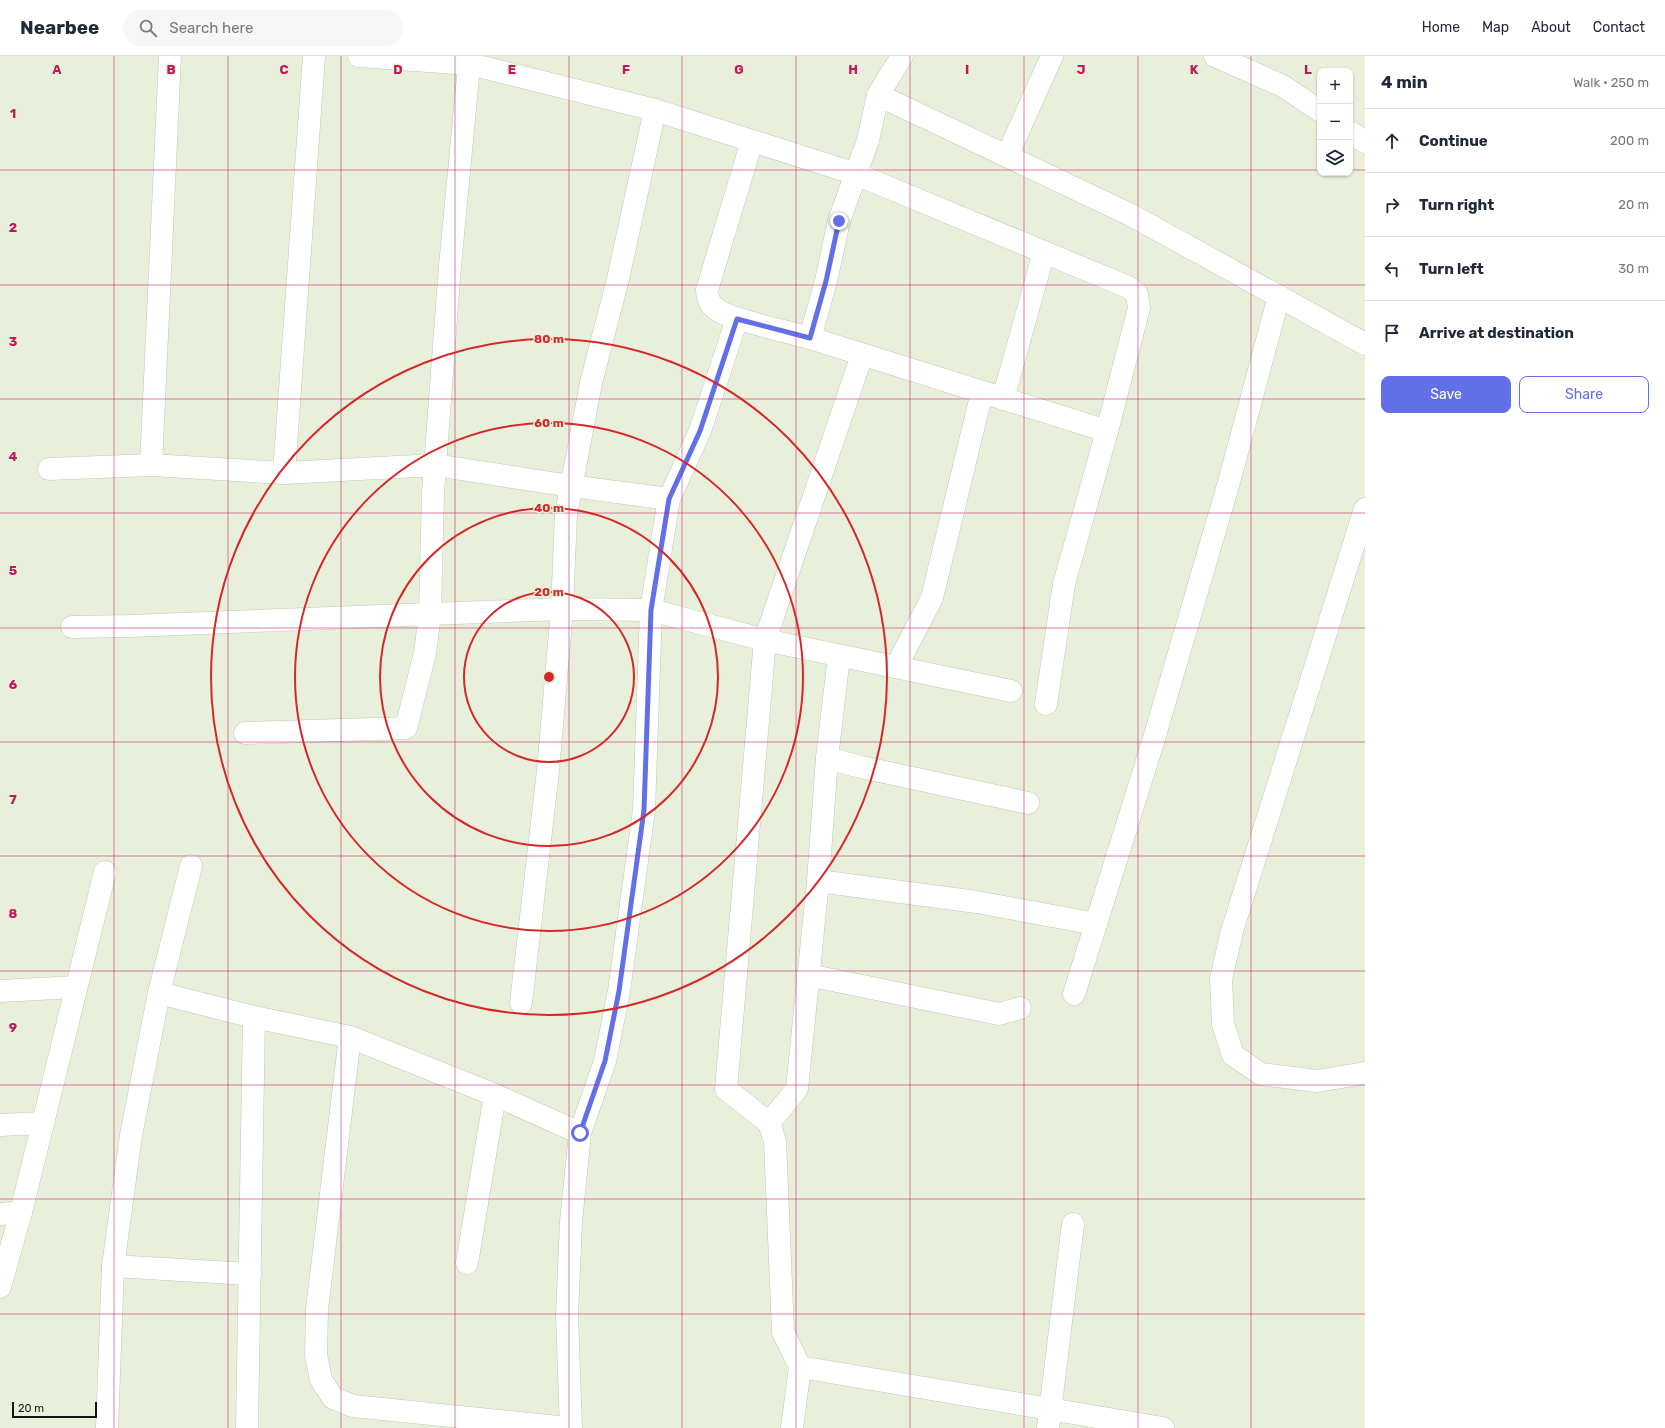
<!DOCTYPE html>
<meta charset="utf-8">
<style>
body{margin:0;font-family:Rubik,sans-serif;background:#f6f6f7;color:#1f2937}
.controls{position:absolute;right:12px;top:12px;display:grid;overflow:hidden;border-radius:8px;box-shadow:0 1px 3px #0004}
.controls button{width:36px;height:36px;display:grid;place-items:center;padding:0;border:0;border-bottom:1px solid #e0e1e3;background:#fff;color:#1f2937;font:20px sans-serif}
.scale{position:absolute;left:12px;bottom:10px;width:85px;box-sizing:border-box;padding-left:4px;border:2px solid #141710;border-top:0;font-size:11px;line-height:14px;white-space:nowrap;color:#141710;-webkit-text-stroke:3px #e8f0db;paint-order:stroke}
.stop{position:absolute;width:12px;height:12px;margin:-9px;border:3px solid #6270e8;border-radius:50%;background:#fff}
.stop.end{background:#6270e8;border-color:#fff;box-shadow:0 1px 4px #0008}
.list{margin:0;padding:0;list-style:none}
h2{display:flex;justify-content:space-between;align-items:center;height:52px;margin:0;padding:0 16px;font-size:17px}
h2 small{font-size:13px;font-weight:400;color:#747a83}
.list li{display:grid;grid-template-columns:26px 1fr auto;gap:12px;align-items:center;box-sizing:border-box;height:64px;padding:0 16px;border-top:1px solid #e0e1e3}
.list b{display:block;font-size:15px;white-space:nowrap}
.list em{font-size:13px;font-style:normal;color:#747a83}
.actions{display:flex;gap:8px;padding:12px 16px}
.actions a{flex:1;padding:9px 0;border:1px solid #6270e8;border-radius:8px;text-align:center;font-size:14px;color:#6270e8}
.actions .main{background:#6270e8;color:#fff}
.icon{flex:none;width:22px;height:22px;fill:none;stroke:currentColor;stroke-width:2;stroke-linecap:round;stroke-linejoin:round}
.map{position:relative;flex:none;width:1365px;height:1372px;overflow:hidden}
header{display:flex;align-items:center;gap:24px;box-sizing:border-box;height:56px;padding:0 20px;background:#fff;border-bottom:1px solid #e0e1e3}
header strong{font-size:19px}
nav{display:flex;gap:22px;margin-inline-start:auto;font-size:14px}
.search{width:280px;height:36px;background:#f6f6f7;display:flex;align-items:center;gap:10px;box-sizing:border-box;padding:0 14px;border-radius:22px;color:#747a83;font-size:15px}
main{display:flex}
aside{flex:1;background:#fff}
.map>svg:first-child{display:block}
</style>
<header>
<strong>Nearbee</strong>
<div class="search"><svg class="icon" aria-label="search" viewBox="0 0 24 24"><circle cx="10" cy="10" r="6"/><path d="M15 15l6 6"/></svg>Search here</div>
<nav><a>Home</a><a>Map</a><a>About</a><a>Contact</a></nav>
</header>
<main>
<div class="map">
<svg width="1365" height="1372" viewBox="0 0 1365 1372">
<rect width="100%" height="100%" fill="#e8f0db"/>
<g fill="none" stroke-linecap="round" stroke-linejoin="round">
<g stroke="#c0c8b4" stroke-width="23">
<g id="street">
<polyline points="359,0 470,8 655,54 856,118 1128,231 1137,238 1139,252 1107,375 810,282 826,225 839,165 868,84 878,39 902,0"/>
<polyline points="470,0 450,210 433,437 430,558 562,553 651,554 765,584 1011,635"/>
<polyline points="1215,0 1283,30 1320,55"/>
<polyline points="878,39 1131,159 1365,288"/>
<polyline points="1350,76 1365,86"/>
<path d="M752,85l-45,149c1,8 2,14 9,19 11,8 27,11 40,15 18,5 36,9 54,14"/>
<polyline points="1007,100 1052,0"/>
<polyline points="1003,343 1044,196"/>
<polyline points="151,409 170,0"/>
<polyline points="49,413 151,409 284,417 435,409 571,430 669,443"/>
<polyline points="284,417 314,0"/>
<polyline points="1365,453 1232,875 1221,923 1223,968 1233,999 1261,1018 1317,1025 1365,1017"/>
<polyline points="72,571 130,570 430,558 425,597 406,672 245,677"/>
<polyline points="896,611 932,542 982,336"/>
<polyline points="1046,648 1064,528 1107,375"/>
<polyline points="827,702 861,711 1028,747"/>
<polyline points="818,825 977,846 1096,868"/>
<polyline points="808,919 999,958 1020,952"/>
<polyline points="0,935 76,931"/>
<polyline points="159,937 254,961 350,981 495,1039 580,1077"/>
<polyline points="1074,938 1153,686 1229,426 1279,240"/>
<polyline points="521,947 548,715 562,553 566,458 591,327 618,223 655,54"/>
<polyline points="350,981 317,1253 316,1299 321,1324 333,1342 353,1350 568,1372"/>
<polyline points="769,1067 797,1033 818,825 827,702 839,600"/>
<polyline points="0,1069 43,1067"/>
<polyline points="0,1158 21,1156"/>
<polyline points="467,1207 495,1039"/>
<polyline points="113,1210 250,1218"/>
<polyline points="0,1231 21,1156 105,816"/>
<polyline points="800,1311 783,1276 775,1085 769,1067 726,1033 765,584 862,299"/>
<polyline points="107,1372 113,1210 131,1079 159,937 191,810"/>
<polyline points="247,1372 254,961"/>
<polyline points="571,1372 567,1259 571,1166 580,1077 605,1005 619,935 644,754 651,554 669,443 700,375 737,263"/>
<polyline points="792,1372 800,1311 1163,1372"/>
<polyline points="1048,1372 1073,1168"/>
</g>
</g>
<use href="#street" stroke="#fff" stroke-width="22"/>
</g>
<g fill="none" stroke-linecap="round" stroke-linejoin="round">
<polyline stroke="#6270e8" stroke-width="5" points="580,1077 605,1005 619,935 644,754 651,554 669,443 700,375 737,263 810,282 826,225 839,165"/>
</g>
<path fill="none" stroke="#c2185b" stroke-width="1" stroke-opacity="0.55" d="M114,0v1372M228,0v1372M341,0v1372M455,0v1372M569,0v1372M682,0v1372M796,0v1372M910,0v1372M1024,0v1372M1138,0v1372M1251,0v1372M0,114h1320M1350,114h15M0,229h1365M0,343h1365M0,457h1365M0,572h1365M0,686h1365M0,800h1365M0,915h1365M0,1029h1365M0,1143h1365M0,1258h1365"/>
<g fill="none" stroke="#d62828" stroke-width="2">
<circle cx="549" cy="621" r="85"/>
<circle cx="549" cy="621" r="169"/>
<circle cx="549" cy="621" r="254"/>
<circle cx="549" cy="621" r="338"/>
</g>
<g font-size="13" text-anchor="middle" font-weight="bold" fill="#c2185b" stroke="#e8f0db" stroke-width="3" stroke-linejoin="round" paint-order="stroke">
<text x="57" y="18">A</text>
<text x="171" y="18">B</text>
<text x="284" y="18">C</text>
<text x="398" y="18">D</text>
<text x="512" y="18">E</text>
<text x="626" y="18">F</text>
<text x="739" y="18">G</text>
<text x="853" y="18">H</text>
<text x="967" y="18">I</text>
<text x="1081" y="18">J</text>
<text x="1194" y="18">K</text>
<text x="1308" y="18">L</text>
<text x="13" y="62">1</text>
<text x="13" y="176">2</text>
<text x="13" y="290">3</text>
<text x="13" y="405">4</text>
<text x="13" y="519">5</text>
<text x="13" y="633">6</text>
<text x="13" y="748">7</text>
<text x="13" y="862">8</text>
<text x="13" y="976">9</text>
</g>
<circle cx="549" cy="621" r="6" fill="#d62828" stroke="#e8f0db" stroke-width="2"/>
<g font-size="12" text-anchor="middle" font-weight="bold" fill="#d62828" stroke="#e8f0db" stroke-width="3" stroke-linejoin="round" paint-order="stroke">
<text x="549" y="287">80 m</text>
<text x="549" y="371">60 m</text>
<text x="549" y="456">40 m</text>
<text x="549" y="540">20 m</text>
</g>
</svg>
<div class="controls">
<button>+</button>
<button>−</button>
<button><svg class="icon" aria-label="layers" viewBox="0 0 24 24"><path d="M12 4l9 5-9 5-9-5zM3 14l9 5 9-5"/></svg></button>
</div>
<div class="scale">20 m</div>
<div class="stop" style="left:580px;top:1077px"></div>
<div class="stop end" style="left:839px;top:165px"></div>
</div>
<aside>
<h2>4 min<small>Walk · 250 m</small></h2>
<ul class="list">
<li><svg class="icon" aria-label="ahead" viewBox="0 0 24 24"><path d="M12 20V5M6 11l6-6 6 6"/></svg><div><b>Continue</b></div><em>200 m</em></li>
<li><svg class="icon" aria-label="right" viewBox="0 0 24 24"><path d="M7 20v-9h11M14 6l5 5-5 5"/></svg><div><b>Turn right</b></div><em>20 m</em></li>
<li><svg class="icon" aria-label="left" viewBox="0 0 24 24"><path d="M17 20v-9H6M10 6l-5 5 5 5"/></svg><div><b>Turn left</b></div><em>30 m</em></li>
<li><svg class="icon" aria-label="arrive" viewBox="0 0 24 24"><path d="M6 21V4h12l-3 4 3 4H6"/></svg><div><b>Arrive at destination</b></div></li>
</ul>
<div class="actions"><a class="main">Save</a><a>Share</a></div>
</aside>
</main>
